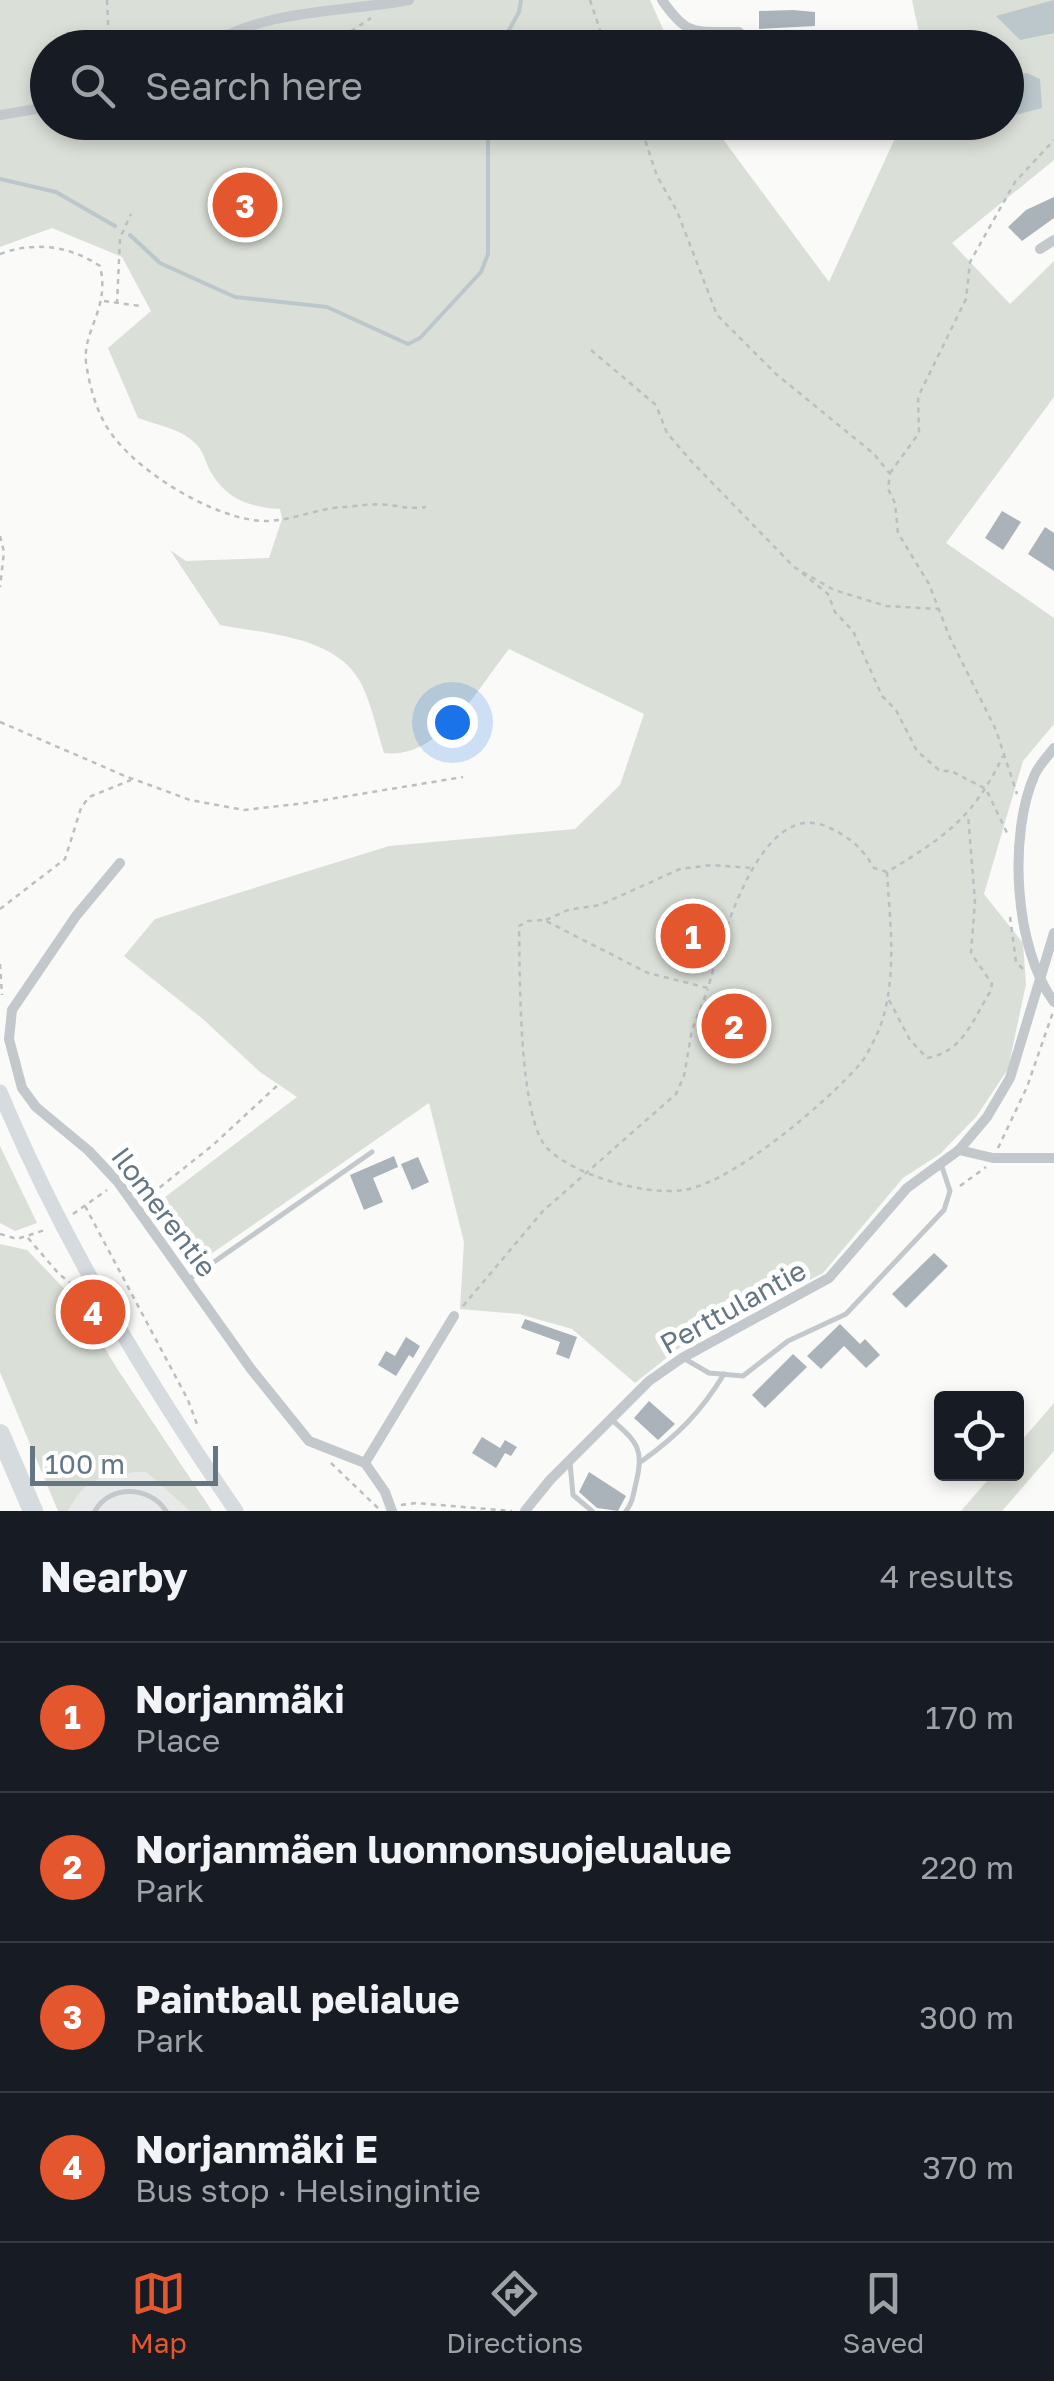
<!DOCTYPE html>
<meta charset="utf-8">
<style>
body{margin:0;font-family:"Golos Text",sans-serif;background:#20242c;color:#f1f3f6}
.controls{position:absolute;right:30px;bottom:30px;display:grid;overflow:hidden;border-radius:10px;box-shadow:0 5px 15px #0003}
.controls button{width:90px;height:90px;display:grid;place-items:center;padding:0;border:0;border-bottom:2px solid #363941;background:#171b24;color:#f1f3f6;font:50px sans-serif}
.scale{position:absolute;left:30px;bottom:25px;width:188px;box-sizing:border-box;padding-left:10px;border:5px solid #657683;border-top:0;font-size:28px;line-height:35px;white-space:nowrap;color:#657683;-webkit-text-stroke:8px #fff;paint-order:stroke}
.you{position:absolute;left:452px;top:722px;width:35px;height:35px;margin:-25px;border:8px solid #fff;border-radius:50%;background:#1a73e8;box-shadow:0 0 0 15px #1a73e833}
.badge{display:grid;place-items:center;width:65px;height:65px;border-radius:50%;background:#e4572e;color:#fff;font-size:32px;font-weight:700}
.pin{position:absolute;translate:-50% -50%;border:5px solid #fff;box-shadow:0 2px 10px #0006}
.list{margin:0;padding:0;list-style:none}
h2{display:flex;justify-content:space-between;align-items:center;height:130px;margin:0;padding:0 40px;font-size:42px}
h2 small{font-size:32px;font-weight:400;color:#9ea1a6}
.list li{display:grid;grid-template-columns:65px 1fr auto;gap:30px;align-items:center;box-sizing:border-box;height:150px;padding:0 40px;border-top:2px solid #363941}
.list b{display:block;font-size:38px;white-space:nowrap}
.list p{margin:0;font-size:32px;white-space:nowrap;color:#9ea1a6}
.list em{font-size:32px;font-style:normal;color:#9ea1a6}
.icon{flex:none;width:55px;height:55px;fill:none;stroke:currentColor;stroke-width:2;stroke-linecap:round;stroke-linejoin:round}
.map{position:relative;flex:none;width:1054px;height:1511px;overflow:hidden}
.search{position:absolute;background:#171b24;box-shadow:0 5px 15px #0003;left:30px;right:30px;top:30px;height:110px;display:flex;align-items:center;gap:25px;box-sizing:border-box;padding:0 35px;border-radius:55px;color:#9ea1a6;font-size:38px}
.sheet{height:730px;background:#171b24}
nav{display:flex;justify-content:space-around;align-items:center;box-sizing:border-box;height:140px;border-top:2px solid #363941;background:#171b24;font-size:28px;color:#9ea1a6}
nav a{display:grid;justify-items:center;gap:5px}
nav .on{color:#e4572e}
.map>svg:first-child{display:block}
</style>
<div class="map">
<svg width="1054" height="1511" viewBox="0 0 1054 1511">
<rect width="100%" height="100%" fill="#fafaf8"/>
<polygon fill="#e8e9e9" points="146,1472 190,1511 68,1511 79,1489 106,1474"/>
<g fill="#dadfd7">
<path d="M0,0h650l21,47 -623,1v74l663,1 118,159 73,-159 104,-1v-74l-84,-1 -10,-47h142v160l-102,83 58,61 44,-43v136l-108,146 108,75v106l-31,37 -39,133 39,49 3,41 -18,85 -32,48 -36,37 -37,24 -80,95 -139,71 -49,39 -63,-54 -53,-15 -59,-5 4,-67 -35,-139 -231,160 -46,-56 145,-110 -37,-25 -56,-52 -80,-64 31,-37 234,-73 186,-17 45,-44 24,-71 -135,-65c-31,39 -69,111 -125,104 -7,-22 -12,-47 -22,-68 -24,-49 -95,-51 -142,-60l-50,-75 16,11 83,-3 13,-39 -2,-10c-30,-2 -52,-9 -68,-35 -6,-9 -8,-22 -15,-29 -14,-16 -40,-20 -59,-27l-30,-70 43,-37 -29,-54 -70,-29 -52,19z"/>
<polygon points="0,1146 37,1223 15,1231 0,1223"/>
<path d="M0,1244l27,6 49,51 42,69 94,141h-22l-44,-39c-39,2 -59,2 -78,39h-10l-58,-139z"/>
<polygon points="1054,1403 1054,1451 1002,1511 961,1511 993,1474 1016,1474 1017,1446"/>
</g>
<g fill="#bbc7cb">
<polygon points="1054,0 1054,33 1020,40 996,16"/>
<polygon points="1027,73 1040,79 1042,108 1007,117 1007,76"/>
</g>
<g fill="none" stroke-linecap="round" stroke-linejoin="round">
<g stroke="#bbc7cb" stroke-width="4">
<polyline points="499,48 519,12 521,0"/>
<polyline points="0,179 56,192 115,226"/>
<polyline points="130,235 160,263 235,297 327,307 408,344 420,338 481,272 488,254 488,122"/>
</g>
</g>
<g fill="#aab3b9">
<polygon points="793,10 815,12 815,26 759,29 759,11"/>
<polygon points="1054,197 1054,218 1022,241 1008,227 1026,210"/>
<polygon points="1002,511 1021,522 1003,550 985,538"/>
<polygon points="1045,527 1054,533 1054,571 1028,554"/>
<polygon points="394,1156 398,1167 373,1178 383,1202 364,1210 350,1175"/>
<polygon points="418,1157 429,1182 412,1190 401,1164"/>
<polygon points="934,1253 948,1266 906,1308 892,1294"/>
<polygon points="525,1319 577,1337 569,1359 556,1354 560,1342 521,1328"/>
<polygon points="840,1324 860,1344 865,1339 880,1355 866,1368 844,1346 821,1369 807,1356"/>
<polygon points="406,1337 420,1346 413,1358 409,1355 396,1376 378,1365 386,1351 395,1356"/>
<polygon points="793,1354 807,1367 765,1408 752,1395"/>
<polygon points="649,1401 675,1424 658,1440 634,1418"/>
<polygon points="482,1437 500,1448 505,1440 517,1447 511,1456 505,1453 496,1468 472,1453"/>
<polygon points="589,1472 626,1496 618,1511 597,1508 579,1492"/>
</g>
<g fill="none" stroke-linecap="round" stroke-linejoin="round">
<g stroke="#bbbfc2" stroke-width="2.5" stroke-dasharray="5 5" stroke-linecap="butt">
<polyline points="107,0 109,48"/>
<polyline points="590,0 606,48"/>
<polyline points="326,48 371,18"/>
<path d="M140,122c21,11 46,6 67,0"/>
<polyline points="639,122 657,176 677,211 717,315 776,374 874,454 890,474 888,489 895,503 898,533 929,584 950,638 996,730 1017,794"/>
<path d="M0,254c35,-13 70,-8 100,12 11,45 -21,66 -13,103 3,17 8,36 16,51 22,45 101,93 150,100 31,5 59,-11 90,-13 14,-1 33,-4 46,-2 18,2 17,4 37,2"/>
<polyline points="104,301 140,306"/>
<polyline points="117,304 120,238 131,214"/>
<polyline points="591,350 656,405 667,433 692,462 794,567 834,590 886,606 938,609"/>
<polyline points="890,473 919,433 918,397 966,299 970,262 1015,182 1054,140"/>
<polyline points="0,536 4,552 0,587"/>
<polyline points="802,573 828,594 835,612 853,631 882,696 896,710 917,751 940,771 951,771 986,789 1009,837"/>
<polyline points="0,722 125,776 190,800 244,810 306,803 463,777"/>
<path d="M887,872l-13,-4c-12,-20 -23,-30 -44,-40 -70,-35 -109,115 -122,160l-60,-15 -104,-53 -16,1 -9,5c1,44 -1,195 29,223 28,27 98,47 136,41 50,-8 143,-88 177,-127 7,-9 13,-23 18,-33 19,-51 11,-106 8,-158 58,-35 86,-54 116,-116"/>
<polyline points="0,909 65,859 81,808 89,797 131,780"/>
<polyline points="1010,917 1016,962 1024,970"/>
<polyline points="546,920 568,910 600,905 680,869 712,865 752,868"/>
<polyline points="0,964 2,995"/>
<path d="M889,1000l21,40 17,18c36,-6 45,-37 63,-66l2,-8 -21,-31 4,-52 -7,-86"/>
<polyline points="998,1148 1027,1087 1053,1012"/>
<polyline points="960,1186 986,1167"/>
<polyline points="142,1196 154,1192 213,1145 279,1084"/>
<polyline points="85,1206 188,1400 198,1427"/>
<polyline points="73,1214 107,1190"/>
<polyline points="0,1234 17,1239 45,1230"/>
<polyline points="28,1238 59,1274 83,1293"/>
<polyline points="463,1306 543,1211 676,1094 684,1076 692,1030 708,989"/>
<polyline points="331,1463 379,1509"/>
<polyline points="401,1505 416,1503 512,1511"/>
</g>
<g stroke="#c3c8cc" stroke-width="5">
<polyline points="188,1280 372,1152"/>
<polyline points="685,1359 709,1373 743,1376 788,1341 846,1314 944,1210 950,1191 941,1164"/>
<path d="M612,1420c28,24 32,31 23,67 -2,10 -3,16 -9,24"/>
<path d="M642,1461c36,-26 59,-49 82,-87"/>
<polyline points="570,1463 573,1495 592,1511"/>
<path d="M95,1511c15,-27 55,-25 71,0"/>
</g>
<g stroke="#c3c8cc" stroke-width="10">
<path d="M662,0c26,38 33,31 77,32"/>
<path d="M204,48c61,-40 136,-35 205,-48"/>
<polyline points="0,115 48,107"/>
<polyline points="1040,249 1054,240"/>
<path d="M1054,748c-6,8 -14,16 -19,26 -27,60 -21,174 19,228"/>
<polyline points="120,863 76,916 12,1010 9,1039 22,1088 36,1107 89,1151 118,1182 251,1369 309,1441 365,1463 385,1492 392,1511"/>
<polyline points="959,1150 993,1158 1054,1158"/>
<polyline points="365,1463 454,1316"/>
<polyline points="525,1511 550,1480 649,1381 682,1358 829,1278 907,1188 959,1150 987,1117 1010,1078 1054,933"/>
</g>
<path stroke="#d6dbdf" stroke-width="15" d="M0,1092c62,148 145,286 236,419"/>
<polyline stroke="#d6dbdf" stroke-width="20" points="0,1434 33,1511"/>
</g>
<g text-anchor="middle" stroke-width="10" stroke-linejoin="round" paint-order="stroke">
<g font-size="28" fill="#657683" stroke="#fff">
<text transform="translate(164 1212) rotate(53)" y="10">Ilomerentie</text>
<text transform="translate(733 1307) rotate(-29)" y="10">Perttulantie</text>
</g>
</g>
</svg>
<div class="controls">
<button><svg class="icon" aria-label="locate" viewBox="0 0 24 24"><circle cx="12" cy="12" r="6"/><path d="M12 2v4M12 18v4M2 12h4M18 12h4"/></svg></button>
</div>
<div class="scale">100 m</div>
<div class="you"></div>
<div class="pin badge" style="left:693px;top:936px">1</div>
<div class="pin badge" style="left:734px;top:1026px">2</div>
<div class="pin badge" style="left:245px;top:205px">3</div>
<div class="pin badge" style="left:93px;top:1312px">4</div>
<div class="search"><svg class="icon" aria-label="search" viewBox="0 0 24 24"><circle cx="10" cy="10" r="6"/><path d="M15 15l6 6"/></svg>Search here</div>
</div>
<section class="sheet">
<h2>Nearby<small>4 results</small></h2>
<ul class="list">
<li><span class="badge">1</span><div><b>Norjanmäki</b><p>Place</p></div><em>170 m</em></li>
<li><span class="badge">2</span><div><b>Norjanmäen luonnonsuojelualue</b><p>Park</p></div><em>220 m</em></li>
<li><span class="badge">3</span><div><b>Paintball pelialue</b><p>Park</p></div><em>300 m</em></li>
<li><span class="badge">4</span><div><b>Norjanmäki E</b><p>Bus stop · Helsingintie</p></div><em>370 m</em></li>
</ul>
</section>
<nav>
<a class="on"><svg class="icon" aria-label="map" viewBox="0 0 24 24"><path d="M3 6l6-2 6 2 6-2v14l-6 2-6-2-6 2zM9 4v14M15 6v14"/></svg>Map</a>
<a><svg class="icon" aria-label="directions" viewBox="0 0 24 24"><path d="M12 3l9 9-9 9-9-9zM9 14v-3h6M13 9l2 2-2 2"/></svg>Directions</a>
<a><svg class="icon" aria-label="saved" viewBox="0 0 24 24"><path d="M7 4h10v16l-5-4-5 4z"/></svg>Saved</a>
</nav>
